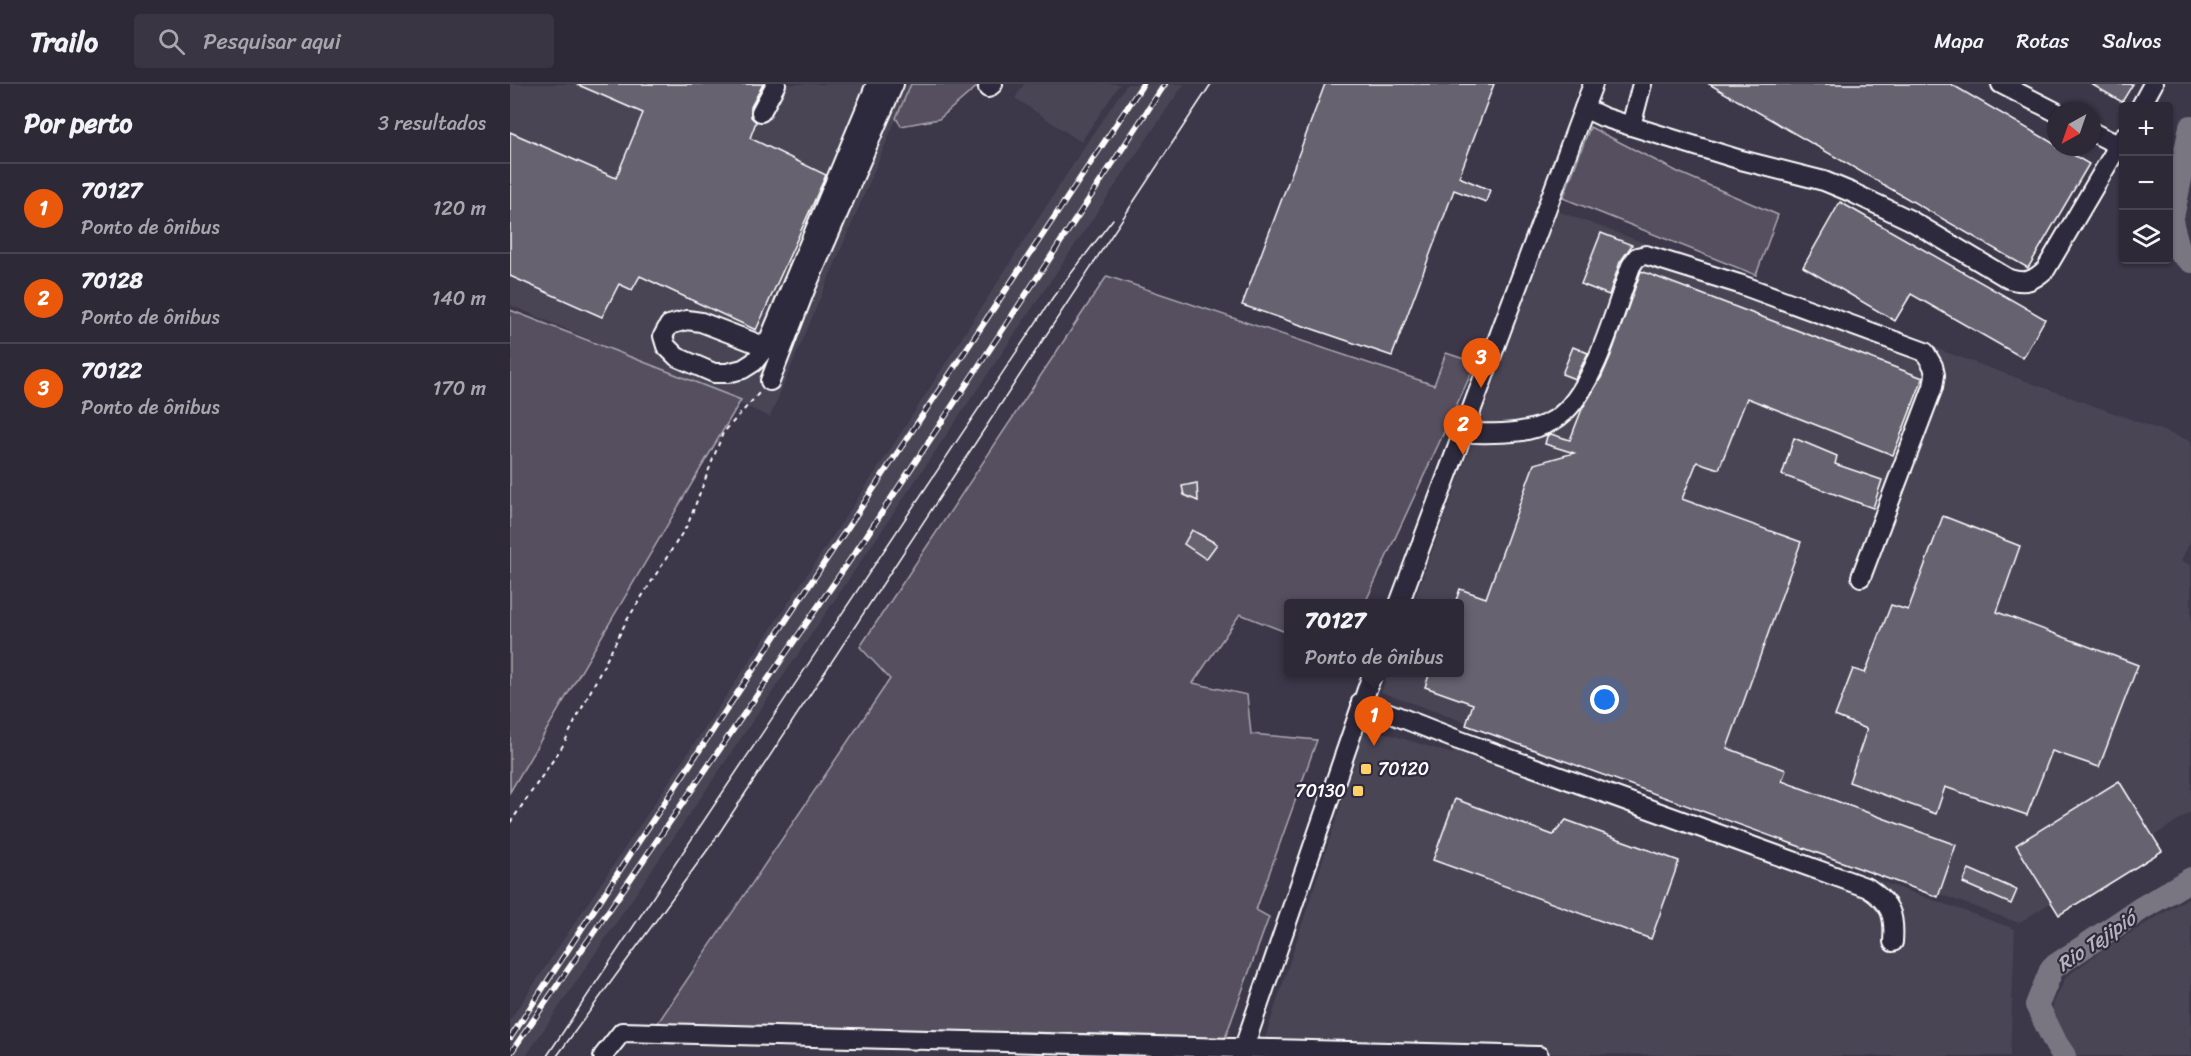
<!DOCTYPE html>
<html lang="pt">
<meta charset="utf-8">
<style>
body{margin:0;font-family:Sriracha,sans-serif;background:#393542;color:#f1f3f6}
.controls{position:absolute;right:18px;top:18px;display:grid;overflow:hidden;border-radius:6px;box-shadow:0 2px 4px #0004}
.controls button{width:54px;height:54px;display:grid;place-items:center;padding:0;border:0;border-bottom:2px solid #484552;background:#2d2937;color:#f1f3f6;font:30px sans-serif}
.compass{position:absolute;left:1537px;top:18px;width:54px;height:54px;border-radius:50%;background:#2d2937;box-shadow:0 2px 4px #0004;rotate:220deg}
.you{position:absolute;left:1095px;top:616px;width:21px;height:21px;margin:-15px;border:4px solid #fff;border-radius:50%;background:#1a73e8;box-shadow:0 0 0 9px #1a73e833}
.badge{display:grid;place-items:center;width:39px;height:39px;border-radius:50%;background:#ea580c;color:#fff;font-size:20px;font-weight:700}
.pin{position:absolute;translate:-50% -50px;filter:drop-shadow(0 2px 3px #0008)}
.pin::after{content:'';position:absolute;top:32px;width:21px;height:18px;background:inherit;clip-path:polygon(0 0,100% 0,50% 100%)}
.popup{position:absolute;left:774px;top:515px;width:180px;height:78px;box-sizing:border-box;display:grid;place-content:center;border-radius:6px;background:#2d2937;filter:drop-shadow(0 2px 4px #0005);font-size:20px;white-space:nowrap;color:#a7a6ad}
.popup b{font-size:22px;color:#f1f3f6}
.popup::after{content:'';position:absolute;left:50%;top:100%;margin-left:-12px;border:12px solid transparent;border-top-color:#2d2937}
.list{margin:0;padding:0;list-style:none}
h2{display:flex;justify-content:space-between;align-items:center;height:78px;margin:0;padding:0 24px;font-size:26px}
h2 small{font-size:20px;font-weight:400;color:#a7a6ad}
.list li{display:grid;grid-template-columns:39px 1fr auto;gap:18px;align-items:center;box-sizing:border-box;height:90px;padding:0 24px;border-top:2px solid #484552}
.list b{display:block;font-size:22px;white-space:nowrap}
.list p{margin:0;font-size:20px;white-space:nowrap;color:#a7a6ad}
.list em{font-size:20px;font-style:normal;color:#a7a6ad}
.icon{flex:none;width:33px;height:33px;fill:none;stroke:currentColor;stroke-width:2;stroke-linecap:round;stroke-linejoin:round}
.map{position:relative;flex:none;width:1681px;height:972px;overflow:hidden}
header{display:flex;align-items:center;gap:36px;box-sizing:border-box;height:84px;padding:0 30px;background:#2d2937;border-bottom:2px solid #484552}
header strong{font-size:28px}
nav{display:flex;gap:33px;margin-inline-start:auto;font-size:21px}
.search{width:420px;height:54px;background:#393542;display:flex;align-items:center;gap:15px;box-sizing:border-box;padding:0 21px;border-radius:6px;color:#a7a6ad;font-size:22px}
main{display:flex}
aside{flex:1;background:#2d2937}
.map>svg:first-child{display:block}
</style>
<header>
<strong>Trailo</strong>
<div class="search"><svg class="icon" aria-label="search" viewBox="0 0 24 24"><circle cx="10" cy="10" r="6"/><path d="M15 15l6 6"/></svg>Pesquisar aqui</div>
<nav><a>Mapa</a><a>Rotas</a><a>Salvos</a></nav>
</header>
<main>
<aside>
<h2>Por perto<small>3 resultados</small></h2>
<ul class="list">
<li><span class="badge">1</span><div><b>70127</b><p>Ponto de ônibus</p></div><em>120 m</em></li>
<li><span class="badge">2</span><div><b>70128</b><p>Ponto de ônibus</p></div><em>140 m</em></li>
<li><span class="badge">3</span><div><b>70122</b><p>Ponto de ônibus</p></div><em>170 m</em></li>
</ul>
</aside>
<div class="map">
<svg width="1681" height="972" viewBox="0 0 1681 972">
<rect width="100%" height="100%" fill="#3c3749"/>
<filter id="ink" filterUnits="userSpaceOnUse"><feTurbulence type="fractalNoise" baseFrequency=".0167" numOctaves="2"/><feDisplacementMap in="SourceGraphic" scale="12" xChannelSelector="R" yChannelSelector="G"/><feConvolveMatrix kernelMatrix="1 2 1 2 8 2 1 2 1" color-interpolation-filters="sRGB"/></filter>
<g filter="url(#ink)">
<g fill="#494455">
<polygon points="0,0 401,0 260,333 0,221"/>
<polygon points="514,0 610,0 571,58 505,14"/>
<polygon points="617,0 674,0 16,972 0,972 0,936 378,369 576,60"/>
<polygon points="1047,127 1681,357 1681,456 1671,477 1681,481 1681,728 1509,839 871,608 878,589 950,588 950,520 903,519"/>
<polygon points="856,643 943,670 951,648 1505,845 1500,972 1242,972 751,966"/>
<polygon points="1681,812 1681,972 1555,972 1542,953 1543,920 1556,893 1591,867"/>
</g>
<g fill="#555060" stroke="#aaa8b0" stroke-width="1.5">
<polygon points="401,0 470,0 429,35 391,42 386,34"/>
<polygon points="1080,43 1168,88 1268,131 1246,191 1053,114"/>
<polygon points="597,192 924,301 936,269 966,279 855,519 778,520 778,549 730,530 683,599 737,611 741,650 807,656 746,826 759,833 714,957 141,949 380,595 350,563"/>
<polygon points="0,226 231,316 0,708"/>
</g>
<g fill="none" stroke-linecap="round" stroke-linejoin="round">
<g stroke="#797682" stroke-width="24">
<polyline points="1681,43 1661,138 1669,167 1681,177"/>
<polyline points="1554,972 1546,960 1527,921 1542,884 1632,824 1681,795"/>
</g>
</g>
<g fill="#666270" stroke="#fff" stroke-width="1.5">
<polygon points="66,0 253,0 241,23 241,33 246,38 240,54 316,91 246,246 130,192 122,206 109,200 92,233 0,192 0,48 106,94 133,29"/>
<polygon points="815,0 984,0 949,93 980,106 976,118 944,106 882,272 732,221"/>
<polygon points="1199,0 1441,0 1546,61 1546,63 1550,63 1579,80 1518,184"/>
<polygon points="1581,0 1623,0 1612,18"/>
<polygon points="1330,118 1535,235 1513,274 1401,210 1385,237 1293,183"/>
<polygon points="1091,149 1122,161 1110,178 1099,211 1071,200"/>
<polygon points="1131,187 1413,294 1383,371 1237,314 1209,385 1187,378 1172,415 1291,458 1217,664 1276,686 1272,697 1446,761 1428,813 956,641 963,620 915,603 920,588 950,588 950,519 945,519 950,505 976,514 1024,380 1064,369 1035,360 1037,352 1041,350 1060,356 1072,325 1091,294 1101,271"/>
<polygon points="1063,263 1078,269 1065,295 1052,290"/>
<polygon points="1284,354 1327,372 1325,380 1372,396 1363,424 1272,391"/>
<polygon points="687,399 688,417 674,411 672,402"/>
<polygon points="1433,432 1510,462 1487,528 1628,581 1589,683 1542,667 1517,731 1435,703 1426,730 1339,698 1357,645 1325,632 1343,585 1355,589 1381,521 1398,526"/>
<polygon points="682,446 707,460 696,475 674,460"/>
<polygon points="1609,697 1652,767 1549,831 1506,761"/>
<polygon points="945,715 1043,751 1056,736 1169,777 1141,855 923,776"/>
<polygon points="1459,785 1507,806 1501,820 1453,799"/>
</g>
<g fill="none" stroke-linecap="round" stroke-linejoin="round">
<g stroke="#fff" stroke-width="22">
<g id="minor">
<path d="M1132,0l-11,42 110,34 83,21 29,12 57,27 99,59c17,5 24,2 37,-10l78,-133"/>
<polyline points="1491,0 1546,28"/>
<polyline points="478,4 483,0"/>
<polyline points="1631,22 1643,0"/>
<polyline points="1074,24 1093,33 1121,42"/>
<polyline points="251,28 266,0"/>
<polyline points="1582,48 1608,61"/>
<polyline points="256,263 191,238 177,236 159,241 153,252 156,262 167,273 204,289 217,289 233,285 244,278 256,263 366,0"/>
<polyline points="260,297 295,206 384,0"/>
<path d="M953,349c29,0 64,3 91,-13 39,-23 61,-111 77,-154l6,-9 9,-2 93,29 186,68 8,14 2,9 -2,12 -72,190"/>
<polyline points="889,520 1083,0"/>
<path d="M851,618l97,38 410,148c23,16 27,26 25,54"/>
<polyline points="93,972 112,948 1029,972"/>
<polyline points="731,972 863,588"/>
</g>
</g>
<polyline stroke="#fff" stroke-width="2" stroke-dasharray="4.5 4.5" stroke-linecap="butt" points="0,739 52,663 117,536 178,440 213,349 250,308"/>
<use href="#minor" stroke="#2f2a3d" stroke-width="18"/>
<g stroke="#fff" stroke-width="1.5">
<polyline points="37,972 543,213 603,135"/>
<polyline points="47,972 204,757 701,0"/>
</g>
<g stroke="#fff" stroke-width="6">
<g id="rail">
<polyline points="1,953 121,769 633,0"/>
<polyline points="0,970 353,457 655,0"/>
</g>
</g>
<use href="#rail" stroke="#2f2a3d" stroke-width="4" stroke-dasharray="11" stroke-linecap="butt"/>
</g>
</g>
<g fill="#ffd166" stroke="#2f2a3d" stroke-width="2">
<rect x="850" y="679" width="12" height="12" rx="3"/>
<rect x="842" y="701" width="12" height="12" rx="3"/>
</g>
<g text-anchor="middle" stroke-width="4.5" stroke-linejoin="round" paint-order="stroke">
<g font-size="18" fill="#fff" stroke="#2f2a3d" text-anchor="start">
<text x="868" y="691">70120</text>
<text x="836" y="713" text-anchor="end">70130</text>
</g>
<g font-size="20" font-style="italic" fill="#b5b4ba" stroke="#2f2a3d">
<text transform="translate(1586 857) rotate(-34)" y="7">Rio Tejipió</text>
</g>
</g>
</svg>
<div class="controls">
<button>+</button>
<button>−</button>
<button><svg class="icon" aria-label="layers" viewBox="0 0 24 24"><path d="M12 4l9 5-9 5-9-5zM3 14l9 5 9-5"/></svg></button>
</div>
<svg class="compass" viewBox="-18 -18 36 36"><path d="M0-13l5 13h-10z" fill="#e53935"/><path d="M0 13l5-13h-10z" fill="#a7a6ad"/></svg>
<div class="you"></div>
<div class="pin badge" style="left:864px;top:662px">1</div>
<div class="popup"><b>70127</b>Ponto de ônibus</div>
<div class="pin badge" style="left:953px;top:371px">2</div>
<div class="pin badge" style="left:971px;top:304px">3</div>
</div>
</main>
